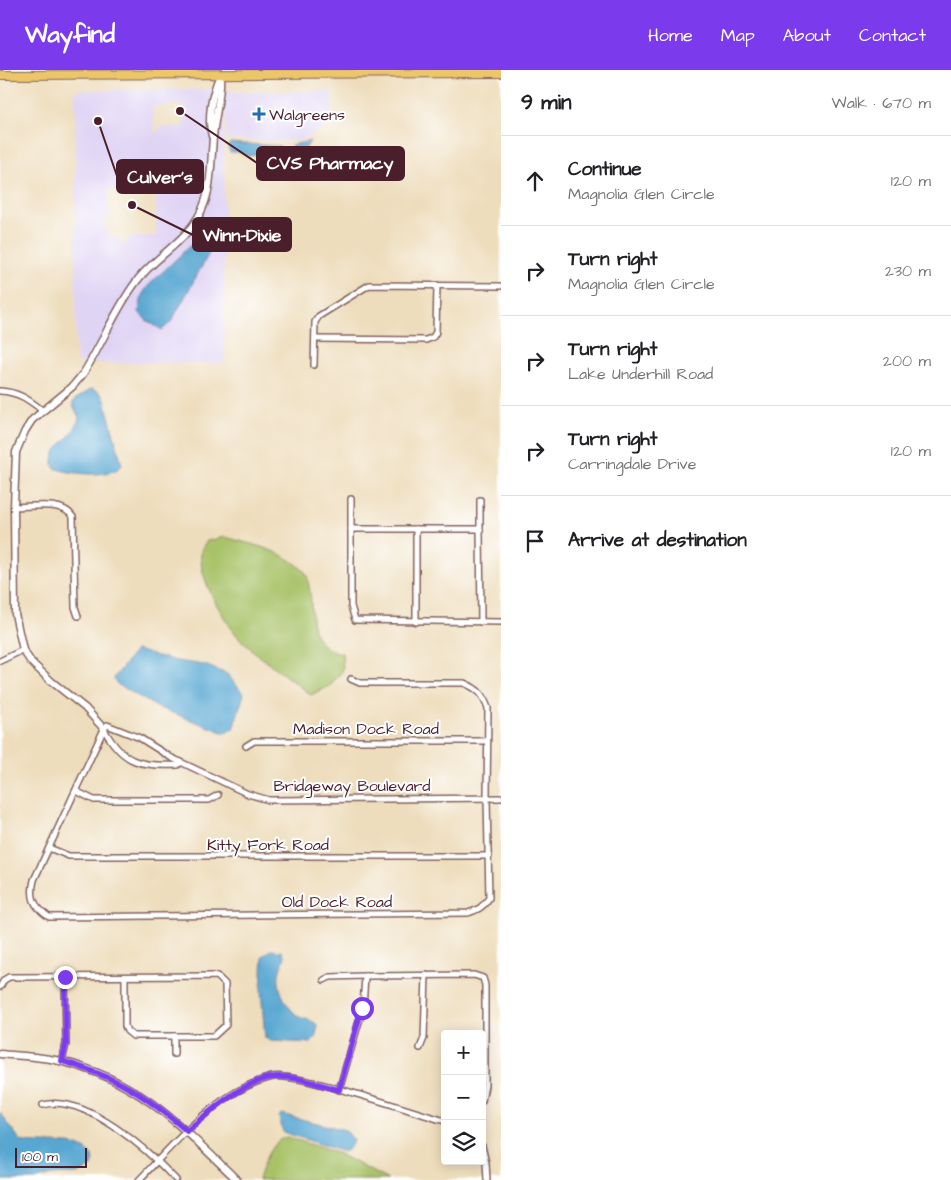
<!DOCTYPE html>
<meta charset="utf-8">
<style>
body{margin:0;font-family:"Architects Daughter",sans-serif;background:#f6f6f6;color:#202124}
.controls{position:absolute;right:15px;bottom:15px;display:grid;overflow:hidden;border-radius:5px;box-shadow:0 2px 12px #0003}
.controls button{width:45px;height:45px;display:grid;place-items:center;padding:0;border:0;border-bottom:1px solid #e0e0e0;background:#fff;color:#202124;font:25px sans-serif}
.scale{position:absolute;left:15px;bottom:12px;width:72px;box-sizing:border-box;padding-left:5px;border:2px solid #4a1f2b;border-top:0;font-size:14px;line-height:18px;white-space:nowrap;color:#4a1f2b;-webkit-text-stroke:4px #fff;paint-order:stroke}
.stop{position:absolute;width:15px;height:15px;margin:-11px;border:4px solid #7c3aed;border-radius:50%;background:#fff}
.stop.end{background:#7c3aed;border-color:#fff;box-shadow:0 1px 5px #0008}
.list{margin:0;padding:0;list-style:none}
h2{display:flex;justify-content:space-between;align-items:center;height:65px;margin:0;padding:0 20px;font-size:21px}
h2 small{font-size:16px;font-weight:400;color:#757577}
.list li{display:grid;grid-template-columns:32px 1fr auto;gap:15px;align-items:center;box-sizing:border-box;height:90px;padding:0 20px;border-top:1px solid #e0e0e0}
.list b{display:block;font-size:19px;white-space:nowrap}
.list p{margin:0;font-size:16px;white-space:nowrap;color:#757577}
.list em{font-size:16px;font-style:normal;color:#757577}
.icon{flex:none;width:28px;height:28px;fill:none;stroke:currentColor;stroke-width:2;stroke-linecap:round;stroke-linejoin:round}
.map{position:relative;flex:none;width:501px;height:1110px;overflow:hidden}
header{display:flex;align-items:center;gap:30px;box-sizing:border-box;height:70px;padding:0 25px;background:#7c3aed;color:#fff}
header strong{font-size:24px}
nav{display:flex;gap:28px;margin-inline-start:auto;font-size:18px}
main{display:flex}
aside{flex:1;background:#fff}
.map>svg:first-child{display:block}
</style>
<header>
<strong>Wayfind</strong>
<nav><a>Home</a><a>Map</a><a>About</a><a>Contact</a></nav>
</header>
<main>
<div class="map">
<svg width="501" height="1110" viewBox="0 0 501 1110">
<rect width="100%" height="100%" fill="#fff"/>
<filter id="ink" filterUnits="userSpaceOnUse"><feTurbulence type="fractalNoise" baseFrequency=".02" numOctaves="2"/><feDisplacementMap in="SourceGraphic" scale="10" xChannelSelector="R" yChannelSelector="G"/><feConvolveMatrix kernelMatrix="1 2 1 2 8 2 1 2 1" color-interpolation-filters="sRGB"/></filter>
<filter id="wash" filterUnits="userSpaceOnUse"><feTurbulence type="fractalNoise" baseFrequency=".0096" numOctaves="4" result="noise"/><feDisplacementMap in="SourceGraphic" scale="20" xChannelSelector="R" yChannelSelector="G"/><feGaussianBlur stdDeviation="1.12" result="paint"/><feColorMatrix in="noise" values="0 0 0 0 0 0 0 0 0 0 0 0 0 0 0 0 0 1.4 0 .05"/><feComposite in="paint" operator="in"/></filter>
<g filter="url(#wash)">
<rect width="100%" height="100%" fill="#eeddbc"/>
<g fill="#e0d4f4" fill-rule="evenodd">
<path d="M224,19v274h-148l-1,-273zM170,34l15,2 -1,21h-25v5h-5l-1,-26h17zM132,117h6v3h18v46l-28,1 -1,7h-8v-7h-11v-8h-5v-8l5,-1v-30h24z"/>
<polygon points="332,21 332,48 321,60 300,71 226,70 225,22"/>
</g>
<g fill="#a8c268" stroke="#79704a">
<path d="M225,467c28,8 59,13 80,35 3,4 3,9 4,14 6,30 -5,60 33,67l1,17 -13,16 -19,9c-23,-18 -49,-35 -70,-55 -16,-17 -55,-79 -34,-99z"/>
<path d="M287,1067l50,16 51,27h-130c4,-14 13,-41 29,-43z"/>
</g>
<g fill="#59a7d2" stroke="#52637e">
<polygon points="310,71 303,83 291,80 292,75"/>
<polygon points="230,73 280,76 281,79 249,86 240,82 230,82 228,77"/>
<polygon points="205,165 214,170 212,178 171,252 162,260 146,250 139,242 142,225 148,216 194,172"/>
<path d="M91,319l8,3 5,5 18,68c-10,14 -53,9 -68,3 -7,-22 22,-29 25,-51l-6,-11v-5z"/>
<polygon points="136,580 177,591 205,595 227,604 244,624 233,659 225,663 157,637 117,614 114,608"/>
<path d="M271,880l11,1 3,5c-1,6 -5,11 -6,18 -2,15 7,33 19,42 6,4 15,3 20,10l-3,13 -4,4 -40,-2 -6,-3 -4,-48 2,-34z"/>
<path d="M0,1043l21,28c22,6 62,-6 73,19l-2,7 -15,7 -26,1 -16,5h-35z"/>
<polygon points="281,1044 345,1060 353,1069 352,1074 346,1081 341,1081 283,1062 279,1047"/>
</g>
</g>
<g filter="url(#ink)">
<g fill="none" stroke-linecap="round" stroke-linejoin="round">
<g stroke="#83625e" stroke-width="8">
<g id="minor">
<polyline points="315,269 426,270 433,267 436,262 437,215"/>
<polyline points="314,295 315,252 319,246 369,215 501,216"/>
<path d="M0,321c18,1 28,8 42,19"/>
<polyline points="351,429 351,536 355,550 501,552"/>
<polyline points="480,430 480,459"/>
<path d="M14,437c18,0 48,-7 59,10l2,90 3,9"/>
<polyline points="351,459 480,459 481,552"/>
<polyline points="416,459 416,552"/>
<polyline points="0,591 23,580"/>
<path d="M104,659l-70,151c-4,17 -1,26 15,37l419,-4c10,-3 15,-6 21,-15l-2,-100 1,-90c-5,-14 -10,-19 -24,-25h-104l-9,-4"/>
<polyline points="104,659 107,655 140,668 170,687 248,724 269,730 501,728"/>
<path d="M104,659c18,34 37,38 74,36l3,-3"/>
<polyline points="246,676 254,671 487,671"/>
<polyline points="76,721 94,730 209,730 218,725"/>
<polyline points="49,778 69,786 489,786"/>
<polyline points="324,910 330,907 365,906 474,905 483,908 485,915 485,1015 482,1031"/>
<polyline points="0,917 4,910 9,907 217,906 225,914 226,955 214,966 133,966 127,961 125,956 125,907"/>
<polyline points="174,966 174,984"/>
<polyline points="420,978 424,968 426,905"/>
<polyline points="62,991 66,974 65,907"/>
<polyline points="339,1020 363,938 365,906"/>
<path d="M43,1035c42,-12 107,47 133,75"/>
<polyline points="482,1076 486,1093 487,1110"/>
<path d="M139,1110c37,-38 79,-90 133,-103 25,-5 141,35 173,44"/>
</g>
</g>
<g stroke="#83625e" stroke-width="9">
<g id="tertiary">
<path d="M212,66c-5,-19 0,-43 8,-61"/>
<path d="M104,659l-19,-21 -34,-27 -20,-19 -8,-12 -8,-36 -1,-107 2,-55 9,-21 7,-11 40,-33 11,-13c19,-30 32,-64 53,-92 16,-22 41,-35 57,-57 20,-27 17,-55 20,-87 1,-21 9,-42 7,-64"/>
<path d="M0,984c20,2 41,2 60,7 78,18 122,66 177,119"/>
</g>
</g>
<g stroke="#83625e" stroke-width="10">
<polyline id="trunk" points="0,5 501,3"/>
</g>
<use href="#minor" stroke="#fff" stroke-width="5"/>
<use href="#tertiary" stroke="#fff" stroke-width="6"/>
<use href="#trunk" stroke="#ecc669" stroke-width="8"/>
</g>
</g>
<g fill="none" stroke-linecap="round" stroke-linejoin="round" filter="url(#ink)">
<path stroke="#7c3aed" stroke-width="6" d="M65,907l1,67 -4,17c56,17 81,32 125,70 21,-18 59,-52 88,-54 20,-2 44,8 64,13l23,-82"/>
</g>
<path fill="#1f6fb2" stroke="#fff" stroke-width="2" d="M256.5 36.5h5v5h5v5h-5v5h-5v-5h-5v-5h5z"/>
<g text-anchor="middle" stroke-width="4" stroke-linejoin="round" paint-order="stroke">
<g font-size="16" fill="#4a1f2b" stroke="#fff" text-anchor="start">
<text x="269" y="50">Walgreens</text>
</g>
<g font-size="16" fill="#4a1f2b" stroke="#fff">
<text x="366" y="664">Madison Dock Road</text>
<text x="352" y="721">Bridgeway Boulevard</text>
<text x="268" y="780">Kitty Fork Road</text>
<text x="337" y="837">Old Dock Road</text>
</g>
</g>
<path fill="none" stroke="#4a1f2b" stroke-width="2" d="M180 41L257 93M98 51L117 106M132 135L193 165"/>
<g fill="#4a1f2b" stroke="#fff" stroke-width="2">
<circle cx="180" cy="41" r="5"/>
<circle cx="98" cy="51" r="5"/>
<circle cx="132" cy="135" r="5"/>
</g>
<g fill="#4a1f2b" stroke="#4a1f2b" stroke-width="2">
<rect x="257" y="77" width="147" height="33" rx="5"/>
<rect x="117" y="90" width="86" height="33" rx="5"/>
<rect x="193" y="148" width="98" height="33" rx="5"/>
</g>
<g font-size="18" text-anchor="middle" font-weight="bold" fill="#fff">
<text x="330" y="99">CVS Pharmacy</text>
<text x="160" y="113">Culver's</text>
<text x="242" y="171">Winn-Dixie</text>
</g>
</svg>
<div class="controls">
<button>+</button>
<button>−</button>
<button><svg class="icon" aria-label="layers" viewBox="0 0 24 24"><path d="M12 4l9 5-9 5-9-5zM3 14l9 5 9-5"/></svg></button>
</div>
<div class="scale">100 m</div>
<div class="stop" style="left:362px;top:938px"></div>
<div class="stop end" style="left:65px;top:907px"></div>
</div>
<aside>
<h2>9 min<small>Walk · 670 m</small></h2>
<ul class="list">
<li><svg class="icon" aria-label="ahead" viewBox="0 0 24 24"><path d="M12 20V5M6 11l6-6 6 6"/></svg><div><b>Continue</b><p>Magnolia Glen Circle</p></div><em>120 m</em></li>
<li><svg class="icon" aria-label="right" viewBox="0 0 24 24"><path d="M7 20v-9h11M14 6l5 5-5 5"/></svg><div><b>Turn right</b><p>Magnolia Glen Circle</p></div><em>230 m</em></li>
<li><svg class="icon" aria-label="right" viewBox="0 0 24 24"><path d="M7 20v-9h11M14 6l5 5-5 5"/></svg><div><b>Turn right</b><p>Lake Underhill Road</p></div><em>200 m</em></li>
<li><svg class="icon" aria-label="right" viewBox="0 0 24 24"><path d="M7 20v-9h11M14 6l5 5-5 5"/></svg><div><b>Turn right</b><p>Carringdale Drive</p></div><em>120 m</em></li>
<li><svg class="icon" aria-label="arrive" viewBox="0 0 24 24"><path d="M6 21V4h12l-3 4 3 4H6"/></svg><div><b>Arrive at destination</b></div></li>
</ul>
</aside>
</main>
